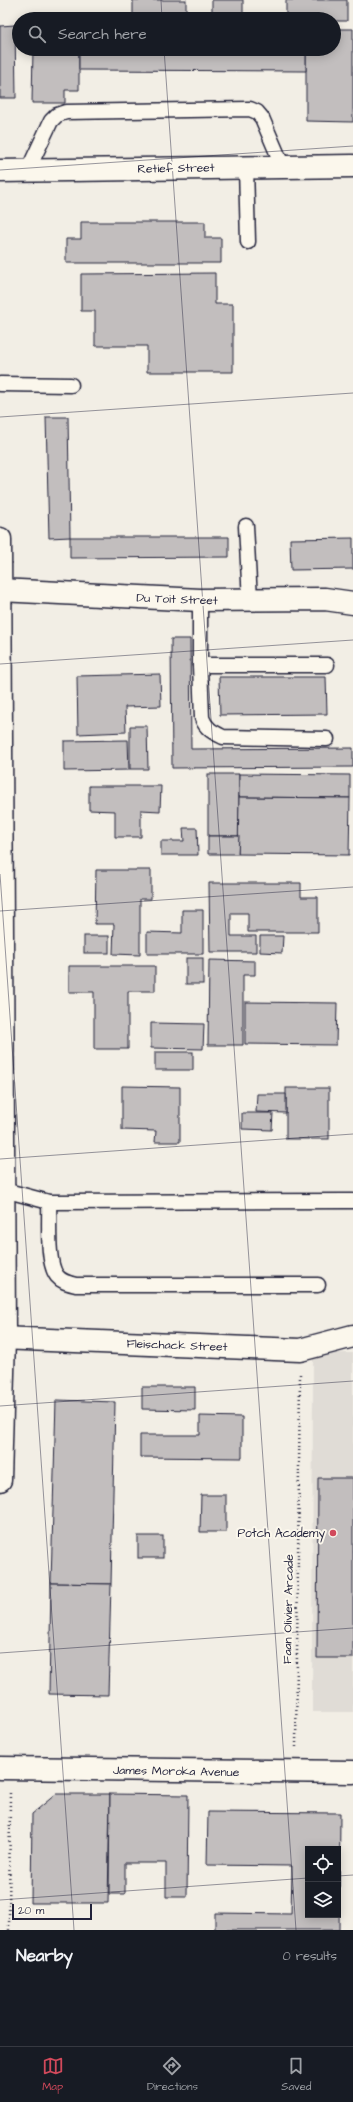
<!DOCTYPE html>
<style>
body{margin:0;font-family:"Architects Daughter",sans-serif;background:#20242c;color:#f1f3f6}
.controls{position:absolute;right:12px;bottom:12px;display:grid;overflow:hidden;border-radius:0px;box-shadow:0 2px 10px #0003}
.controls button{width:36px;height:36px;display:grid;place-items:center;padding:0;border:0;border-bottom:1px solid #363941;background:#171b24;color:#f1f3f6;font:20px sans-serif}
.scale{position:absolute;left:12px;bottom:10px;width:80px;box-sizing:border-box;padding-left:4px;border:2px solid #22223b;border-top:0;font-size:11px;line-height:14px;white-space:nowrap;color:#22223b;-webkit-text-stroke:3px #fbf7ec;paint-order:stroke}
.list{margin:0;padding:0;list-style:none}
h2{display:flex;justify-content:space-between;align-items:center;height:52px;margin:0;padding:0 16px;font-size:17px}
h2 small{font-size:13px;font-weight:400;color:#9ea1a6}
.icon{flex:none;width:22px;height:22px;fill:none;stroke:currentColor;stroke-width:2;stroke-linecap:round;stroke-linejoin:round}
.map{position:relative;flex:none;width:353px;height:1930px;overflow:hidden}
.search{position:absolute;background:#171b24;box-shadow:0 2px 10px #0003;left:12px;right:12px;top:12px;height:44px;display:flex;align-items:center;gap:10px;box-sizing:border-box;padding:0 14px;border-radius:22px;color:#9ea1a6;font-size:15px}
.sheet{height:116px;background:#171b24}
nav{display:flex;justify-content:space-around;align-items:center;box-sizing:border-box;height:56px;border-top:1px solid #363941;background:#171b24;font-size:11px;color:#9ea1a6}
nav a{display:grid;justify-items:center;gap:2px}
nav .on{color:#d1495b}
.map>svg:first-child{display:block}
</style>
<div class="map">
<svg width="353" height="1930" viewBox="0 0 353 1930">
<rect width="100%" height="100%" fill="#f2eee5"/>
<filter id="ink" filterUnits="userSpaceOnUse"><feTurbulence type="fractalNoise" baseFrequency=".025" numOctaves="2"/><feDisplacementMap in="SourceGraphic" scale="8" xChannelSelector="R" yChannelSelector="G"/><feConvolveMatrix kernelMatrix="1 2 1 2 8 2 1 2 1" color-interpolation-filters="sRGB"/></filter>
<g filter="url(#ink)">
<polygon fill="#e0dcd6" points="313,1353 353,1353 353,1712 312,1712"/>
<g fill="#c2bebe" stroke="#22223b" fill-rule="evenodd">
<rect x="133" y="0" width="53" height="19"/>
<rect x="212" y="0" width="31" height="18"/>
<polygon points="286,0 347,0 347,21 334,21 334,19 286,19"/>
<polygon points="15,25 16,98 0,98 0,26"/>
<polygon points="334,29 353,29 353,122 306,121 306,49 334,49"/>
<polygon points="33,49 79,49 79,90 65,90 65,103 32,103"/>
<polygon points="79,49 306,49 306,71 79,70"/>
<polygon points="81,222 205,222 205,238 221,238 221,263 66,263 66,239 81,239"/>
<polygon points="215,273 215,304 233,304 233,372 147,372 147,346 95,346 95,311 81,311 81,274"/>
<polygon points="46,417 68,417 70,537 49,538"/>
<polygon points="70,537 229,537 229,557 70,558"/>
<polygon points="353,538 353,569 291,570 290,539"/>
<polygon points="171,639 190,639 191,749 353,748 353,767 172,768"/>
<polygon points="160,674 161,706 125,707 126,732 78,734 77,676"/>
<polygon points="219,677 326,677 327,714 220,715"/>
<polygon points="130,726 147,726 148,769 130,769"/>
<polygon points="128,740 129,770 64,771 64,741"/>
<rect x="208" y="774" width="31" height="62"/>
<polygon points="239,774 350,775 350,798 239,797"/>
<polygon points="89,786 161,786 160,811 141,810 141,837 115,837 115,811 89,810"/>
<polygon points="239,797 350,798 349,855 238,854"/>
<polygon points="183,828 197,828 198,855 161,855 161,841 184,841"/>
<polygon points="208,836 239,836 238,854 208,854"/>
<polygon points="96,870 151,870 151,899 140,899 140,955 113,954 114,924 95,924"/>
<polygon points="209,883 301,883 301,897 318,897 318,932 248,932 248,913 231,913 231,936 256,936 256,952 210,952"/>
<polygon points="182,910 203,910 203,954 147,954 147,932 182,933"/>
<rect x="84" y="936" width="25" height="17"/>
<polygon points="260,936 283,936 282,953 260,952"/>
<rect x="186" y="958" width="17" height="26"/>
<polygon points="209,960 255,961 255,975 243,975 243,1045 208,1045"/>
<polygon points="69,966 155,966 155,991 128,991 128,1049 94,1049 94,992 69,992"/>
<polygon points="245,1002 337,1003 336,1045 245,1044"/>
<polygon points="151,1023 204,1024 203,1049 151,1048"/>
<rect x="155" y="1052" width="38" height="18"/>
<polygon points="122,1086 180,1087 180,1142 155,1142 156,1131 122,1130"/>
<rect x="286" y="1088" width="43" height="51"/>
<polygon points="257,1094 286,1094 286,1113 256,1112"/>
<polygon points="242,1113 273,1113 272,1130 242,1129"/>
<polygon points="142,1387 195,1387 195,1410 142,1409"/>
<polygon points="56,1400 115,1402 111,1584 51,1583"/>
<polygon points="200,1416 242,1417 242,1458 140,1457 140,1435 200,1435"/>
<polygon points="318,1478 353,1478 353,1658 317,1658"/>
<polygon points="201,1495 226,1495 226,1532 200,1532"/>
<rect x="138" y="1536" width="25" height="22"/>
<polygon points="51,1583 111,1584 108,1695 49,1694"/>
<polygon points="56,1794 110,1794 108,1903 31,1903 32,1814"/>
<polygon points="110,1794 188,1795 187,1897 166,1897 166,1863 125,1863 125,1894 109,1894"/>
<path d="M208,1812l132,1 -1,117h-124v-17l76,1 1,-48 -85,-1zM308,1849h30v66h-30z"/>
</g>
<g fill="none" stroke-linecap="round" stroke-linejoin="round">
<g stroke="#22223b" stroke-width="17">
<g id="lane">
<polyline points="246,167 248,242"/>
<polyline points="28,170 51,121 57,115 66,112 250,109 257,112 262,118 283,167"/>
<polyline points="0,384 71,385"/>
<polyline points="246,526 250,600"/>
<path d="M200,600v65l2,53c4,11 11,14 21,19l104,2"/>
<polyline points="200,665 327,665"/>
<polyline points="4,1190 49,1202 353,1201"/>
<path d="M49,1202c1,17 -3,60 8,74 5,6 11,7 19,9h242"/>
</g>
</g>
<g stroke="#22223b" stroke-width="25">
<g id="street">
<polyline points="0,539 4,1338 0,1480"/>
<polyline points="0,590 200,600 325,599 353,603"/>
<polyline points="0,1338 300,1350 353,1336"/>
</g>
</g>
<g stroke="#22223b" stroke-width="25">
<g id="secondary">
<polyline points="0,171 353,166"/>
<polyline points="0,1768 353,1772"/>
</g>
</g>
<g stroke="#22223b" stroke-width="2.5" stroke-dasharray="1 3" stroke-linecap="butt">
<polyline points="296,1747 300,1374"/>
<polyline points="9,1930 10,1792"/>
</g>
<use href="#lane" stroke="#fbf7ec" stroke-width="14"/>
<use href="#street" stroke="#fbf7ec" stroke-width="22"/>
<use href="#secondary" stroke="#fbf7ec" stroke-width="22"/>
</g>
</g>
<path fill="none" stroke="#22223b" stroke-width="1" stroke-opacity="0.45" d="M161,0l1,19M164,49l132,1881M0,170l353,-24M0,417l353,-24M0,664l353,-24M0,874l74,1056M0,911l353,-24M0,1159l353,-25M0,1406l353,-25M0,1653l353,-25M338,1876l15,-1M0,1900l308,-22"/>
<circle fill="#d1495b" stroke="#fbf7ec" stroke-width="1.5" cx="333" cy="1533" r="4"/>
<g text-anchor="middle" stroke-width="4" stroke-linejoin="round" paint-order="stroke">
<g font-size="12" fill="#22223b" stroke="#fbf7ec">
<text transform="translate(176 168) rotate(-1)" y="4">Retief Street</text>
<text transform="translate(177 599) rotate(2)" y="4">Du Toit Street</text>
<text transform="translate(177 1345) rotate(2)" y="4">Fleischack Street</text>
<text transform="translate(288 1609) rotate(-89)" y="4">Faan Olivier Arcade</text>
<text transform="translate(176 1771) rotate(1)" y="4">James Moroka Avenue</text>
</g>
<g font-size="12" fill="#22223b" stroke="#fbf7ec" text-anchor="end">
<text x="325" y="1537">Potch Academy</text>
</g>
</g>
</svg>
<div class="controls">
<button><svg class="icon" aria-label="locate" viewBox="0 0 24 24"><circle cx="12" cy="12" r="6"/><path d="M12 2v4M12 18v4M2 12h4M18 12h4"/></svg></button>
<button><svg class="icon" aria-label="layers" viewBox="0 0 24 24"><path d="M12 4l9 5-9 5-9-5zM3 14l9 5 9-5"/></svg></button>
</div>
<div class="scale">20 m</div>
<div class="search"><svg class="icon" aria-label="search" viewBox="0 0 24 24"><circle cx="10" cy="10" r="6"/><path d="M15 15l6 6"/></svg>Search here</div>
</div>
<section class="sheet">
<h2>Nearby<small>0 results</small></h2>
<ul class="list">
</ul>
</section>
<nav>
<a class="on"><svg class="icon" aria-label="map" viewBox="0 0 24 24"><path d="M3 6l6-2 6 2 6-2v14l-6 2-6-2-6 2zM9 4v14M15 6v14"/></svg>Map</a>
<a><svg class="icon" aria-label="directions" viewBox="0 0 24 24"><path d="M12 3l9 9-9 9-9-9zM9 14v-3h6M13 9l2 2-2 2"/></svg>Directions</a>
<a><svg class="icon" aria-label="saved" viewBox="0 0 24 24"><path d="M7 4h10v16l-5-4-5 4z"/></svg>Saved</a>
</nav>
